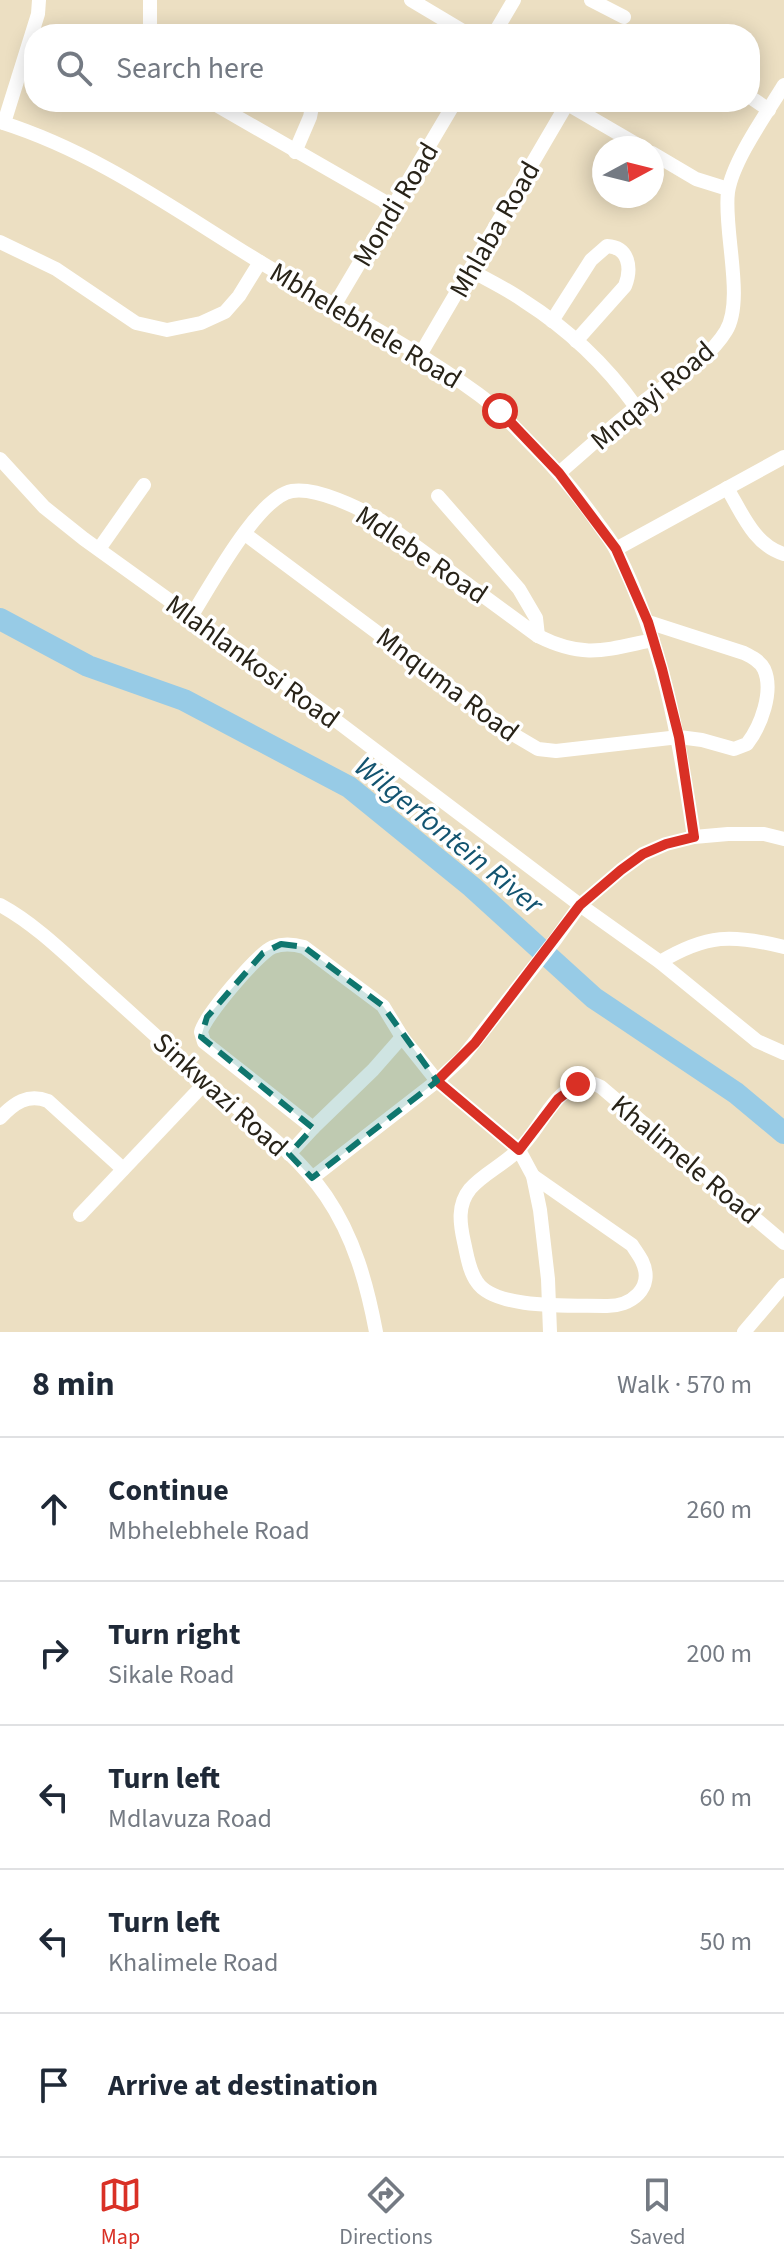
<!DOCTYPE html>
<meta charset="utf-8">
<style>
body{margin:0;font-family:"Source Sans 3",sans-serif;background:#f6f6f7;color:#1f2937}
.compass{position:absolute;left:592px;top:136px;width:72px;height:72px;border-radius:50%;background:#fff;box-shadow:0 4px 20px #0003;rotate:83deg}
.stop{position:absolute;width:24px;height:24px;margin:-18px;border:6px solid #d93025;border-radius:50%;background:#fff}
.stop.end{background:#d93025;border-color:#fff;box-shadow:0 2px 8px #0008}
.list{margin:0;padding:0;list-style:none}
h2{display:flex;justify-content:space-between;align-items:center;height:104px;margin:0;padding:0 32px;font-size:34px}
h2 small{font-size:26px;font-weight:400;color:#747a83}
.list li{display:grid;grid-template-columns:52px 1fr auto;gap:24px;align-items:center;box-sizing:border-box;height:144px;padding:0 32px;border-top:2px solid #e0e1e3}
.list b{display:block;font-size:30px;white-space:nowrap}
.list p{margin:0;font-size:26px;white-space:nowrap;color:#747a83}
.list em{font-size:26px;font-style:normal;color:#747a83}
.icon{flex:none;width:44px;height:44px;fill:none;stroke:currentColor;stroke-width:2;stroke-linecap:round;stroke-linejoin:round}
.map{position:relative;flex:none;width:784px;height:1332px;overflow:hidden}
.search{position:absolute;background:#fff;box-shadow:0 4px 20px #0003;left:24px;right:24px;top:24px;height:88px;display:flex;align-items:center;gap:20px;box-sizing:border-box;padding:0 28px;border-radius:32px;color:#747a83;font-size:30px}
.sheet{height:824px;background:#fff}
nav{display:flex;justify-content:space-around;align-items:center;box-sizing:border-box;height:112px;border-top:2px solid #e0e1e3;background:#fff;font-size:22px;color:#747a83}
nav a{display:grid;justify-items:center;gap:4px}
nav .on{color:#d93025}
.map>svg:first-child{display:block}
</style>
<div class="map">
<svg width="784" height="1332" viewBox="0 0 784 1332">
<rect width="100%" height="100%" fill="#ecdfc2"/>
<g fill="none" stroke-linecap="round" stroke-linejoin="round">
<polyline stroke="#97cbe6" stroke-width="22" points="0,619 88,666 184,700 349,787 472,887 594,998 736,1093 784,1133"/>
<g stroke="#fff" stroke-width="14">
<polyline points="150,0 150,34"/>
<polyline points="411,0 468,34"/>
<polyline points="591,0 624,17"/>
<polyline points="494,34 514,0"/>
<polyline points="750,97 769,110"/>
<polyline points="211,102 394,207"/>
<polyline points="564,102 643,148"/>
<path d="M0,122c96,30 175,88 260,140 73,44 149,82 218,132 21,15 38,35 57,54 23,23 43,47 62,74 7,10 15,19 20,30 46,91 62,185 77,285"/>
<polyline points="4,123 38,14 39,0"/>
<polyline points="295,152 310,117 313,102"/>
<polyline points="652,153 696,179 728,189"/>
<polyline points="0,242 56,269 136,323 167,330 201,323 225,312 239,296 260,262"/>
<path d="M470,270c18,10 37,19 54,31 44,28 82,64 112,106"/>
<polyline points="334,306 455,102"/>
<path d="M552,321l39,-61 16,-14c22,1 25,22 18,40l-49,55"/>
<polyline points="420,355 567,104"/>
<polyline points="0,459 44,507 84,539 326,713 580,905 660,962 757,1041 784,1053"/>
<path d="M559,473c28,-24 55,-49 84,-71 27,-21 65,-41 83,-71 19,-31 -3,-102 2,-139 5,-32 39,-79 56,-107"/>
<path d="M727,488c15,25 27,57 57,66"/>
<polyline points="438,496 519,589 536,618 538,636"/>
<path d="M245,534l271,202 22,13 18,2 123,-14 23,3 32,9 13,-5c14,-18 27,-53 17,-75 -4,-8 -12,-12 -20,-16l-96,-31"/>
<polyline points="99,549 144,485"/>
<polyline points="616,549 784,457"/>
<path d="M192,615c19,-30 66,-118 100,-124 25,-4 67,17 88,29l158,116c46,23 67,14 115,4"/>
<path d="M0,905c35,19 65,49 95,76 36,32 72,65 108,98 41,37 91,70 123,117 28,41 41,88 50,136"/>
<path d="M660,962c47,-28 72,-28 124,-15"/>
<path d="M0,1118c14,-15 28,-25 48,-17l75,68"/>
<polyline points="313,1128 373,1070 402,1037"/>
<path d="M289,1154l24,-26 -109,-86 -3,-10c3,-15 57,-79 72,-85 11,-4 20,-3 31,0l79,59 19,31 35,44 82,69 14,26 7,34 8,69 2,53"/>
<path d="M533,1176l99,69c3,5 7,10 10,16 13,27 -11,46 -37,45 -31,-1 -110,4 -128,-24 -8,-11 -10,-27 -13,-40 -4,-18 -7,-37 6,-53 13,-15 33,-24 47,-38 22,-19 33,-55 61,-67 9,-4 15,-1 23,3l183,156"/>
<polyline points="312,1178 437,1081 462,1058 555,940 580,905 621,870 643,854 666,844 694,837 728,834 764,834 784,839"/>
<polyline points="80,1215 206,1082"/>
<polyline points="744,1332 784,1285"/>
</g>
</g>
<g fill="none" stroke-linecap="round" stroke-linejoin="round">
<polyline stroke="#d93025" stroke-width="10" points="500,411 559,473 616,549 648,622 662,669 679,737 694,837 666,844 643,854 621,870 580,905 475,1043 437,1081 519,1150 558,1099 578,1084"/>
</g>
<path fill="#0f766e" fill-opacity="0.2" stroke="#0f766e" stroke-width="6" stroke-dasharray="16 10" stroke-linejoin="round" d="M281,944l23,3 79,59 54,75 -125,97 -23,-24 24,-26 -112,-91 6,-20 56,-64z"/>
<g text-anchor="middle" stroke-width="7" stroke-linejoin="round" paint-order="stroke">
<g font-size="28" fill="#282318" stroke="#fff">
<text transform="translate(395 204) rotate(-59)" y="10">Mondi Road</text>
<text transform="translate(494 229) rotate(-60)" y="10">Mhlaba Road</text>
<text transform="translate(366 325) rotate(31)" y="10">Mbhelebhele Road</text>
<text transform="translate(652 395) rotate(-40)" y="10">Mnqayi Road</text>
<text transform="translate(422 554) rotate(34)" y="10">Mdlebe Road</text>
<text transform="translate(253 661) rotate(36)" y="10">Mlahlankosi Road</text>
<text transform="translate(448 684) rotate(37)" y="10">Mnquma Road</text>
<text transform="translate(221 1094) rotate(42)" y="10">Sinkwazi Road</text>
<text transform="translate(686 1159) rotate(40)" y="10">Khalimele Road</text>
</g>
<g font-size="30" font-style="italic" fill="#135470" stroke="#fff">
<text transform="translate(449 835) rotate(39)" y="10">Wilgerfontein River</text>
</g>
</g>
</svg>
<svg class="compass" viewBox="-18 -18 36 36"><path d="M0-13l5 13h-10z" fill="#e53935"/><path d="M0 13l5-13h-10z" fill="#747a83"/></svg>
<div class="stop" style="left:500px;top:411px"></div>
<div class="stop end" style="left:578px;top:1084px"></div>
<div class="search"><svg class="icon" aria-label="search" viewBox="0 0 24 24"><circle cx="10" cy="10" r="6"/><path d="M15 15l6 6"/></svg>Search here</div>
</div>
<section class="sheet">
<h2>8 min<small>Walk · 570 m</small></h2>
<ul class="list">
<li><svg class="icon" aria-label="ahead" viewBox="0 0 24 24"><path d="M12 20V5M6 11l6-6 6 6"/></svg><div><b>Continue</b><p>Mbhelebhele Road</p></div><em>260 m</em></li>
<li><svg class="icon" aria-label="right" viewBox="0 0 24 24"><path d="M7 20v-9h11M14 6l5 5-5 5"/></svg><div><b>Turn right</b><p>Sikale Road</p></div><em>200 m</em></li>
<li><svg class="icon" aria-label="left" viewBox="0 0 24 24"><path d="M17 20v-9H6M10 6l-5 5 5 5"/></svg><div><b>Turn left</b><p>Mdlavuza Road</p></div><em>60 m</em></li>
<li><svg class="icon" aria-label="left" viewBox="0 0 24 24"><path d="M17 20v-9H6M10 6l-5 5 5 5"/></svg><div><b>Turn left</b><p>Khalimele Road</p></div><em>50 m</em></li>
<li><svg class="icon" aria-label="arrive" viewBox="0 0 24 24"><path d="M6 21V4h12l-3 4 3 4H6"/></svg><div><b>Arrive at destination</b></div></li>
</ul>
</section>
<nav>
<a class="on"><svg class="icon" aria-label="map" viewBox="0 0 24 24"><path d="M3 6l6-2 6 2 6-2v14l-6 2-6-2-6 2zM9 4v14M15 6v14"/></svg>Map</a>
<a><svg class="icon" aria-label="directions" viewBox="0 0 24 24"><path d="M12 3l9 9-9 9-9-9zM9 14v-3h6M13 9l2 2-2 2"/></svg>Directions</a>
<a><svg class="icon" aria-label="saved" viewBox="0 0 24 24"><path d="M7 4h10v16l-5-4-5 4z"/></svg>Saved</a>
</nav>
